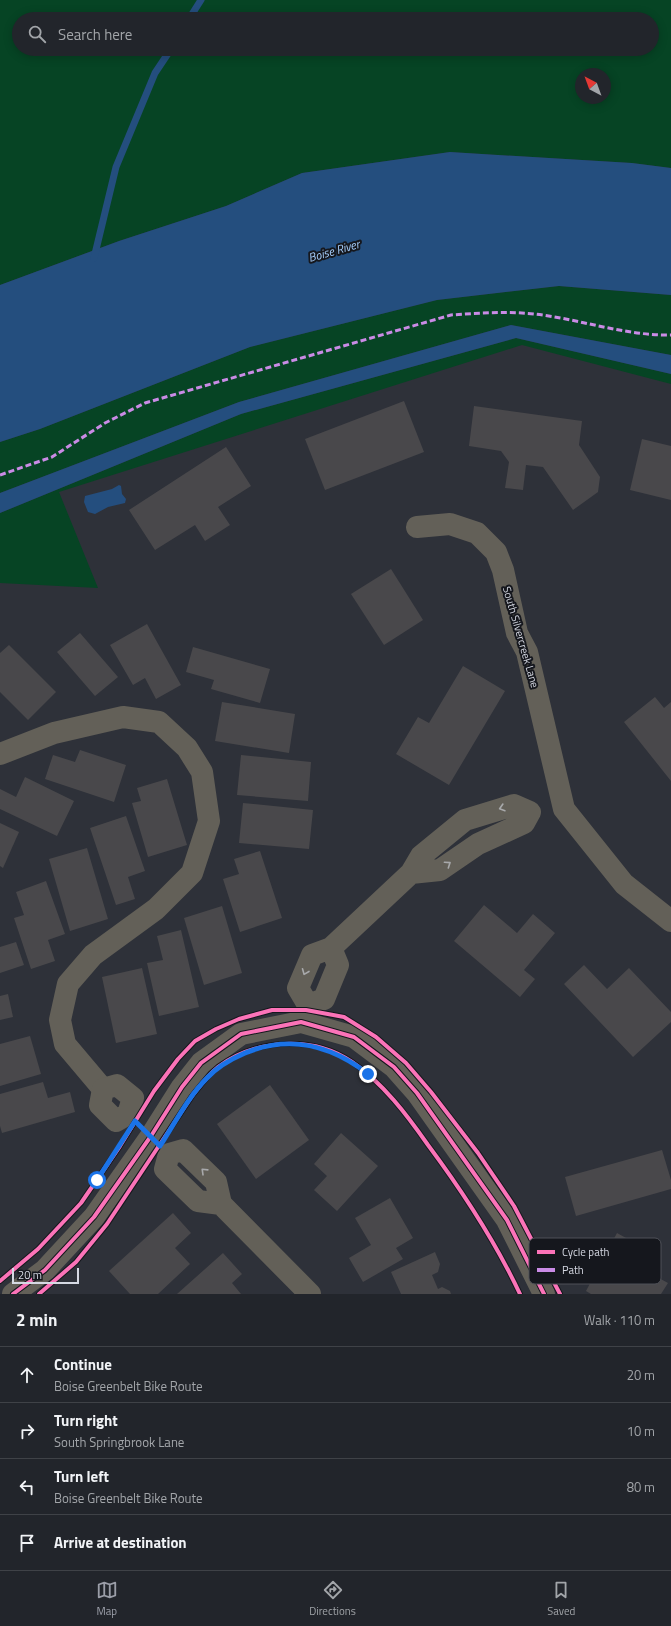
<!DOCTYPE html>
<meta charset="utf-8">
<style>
body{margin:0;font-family:"Titillium Web",sans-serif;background:#2a2d33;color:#f1f3f6}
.compass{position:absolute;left:575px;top:68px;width:36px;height:36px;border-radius:50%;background:#22252b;box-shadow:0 2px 10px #0003;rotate:319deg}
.scale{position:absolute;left:12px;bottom:10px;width:67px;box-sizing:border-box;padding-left:4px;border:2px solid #d6d9e3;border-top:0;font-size:11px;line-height:14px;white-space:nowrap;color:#d6d9e3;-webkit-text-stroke:3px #15171d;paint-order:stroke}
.stop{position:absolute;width:12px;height:12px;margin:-9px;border:3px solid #1a73e8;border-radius:50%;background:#fff}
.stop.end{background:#1a73e8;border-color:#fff;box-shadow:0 1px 4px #0008}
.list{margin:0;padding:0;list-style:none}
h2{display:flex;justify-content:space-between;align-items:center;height:52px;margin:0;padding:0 16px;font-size:17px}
h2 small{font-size:13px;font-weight:400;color:#a2a5a9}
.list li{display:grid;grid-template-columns:26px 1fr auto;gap:12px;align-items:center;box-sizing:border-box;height:56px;padding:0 16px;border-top:1px solid #3f4247}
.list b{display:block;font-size:15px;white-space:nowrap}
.list p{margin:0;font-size:13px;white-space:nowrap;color:#a2a5a9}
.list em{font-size:13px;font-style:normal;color:#a2a5a9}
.icon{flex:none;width:22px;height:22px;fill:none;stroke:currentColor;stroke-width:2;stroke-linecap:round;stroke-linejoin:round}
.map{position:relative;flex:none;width:671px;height:1294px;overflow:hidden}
.search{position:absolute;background:#22252b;box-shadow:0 2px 10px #0003;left:12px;right:12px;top:12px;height:44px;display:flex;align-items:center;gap:10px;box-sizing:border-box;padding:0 14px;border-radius:22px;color:#a2a5a9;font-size:15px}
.sheet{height:276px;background:#22252b}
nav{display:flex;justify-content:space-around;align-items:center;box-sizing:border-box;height:56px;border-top:1px solid #3f4247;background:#22252b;font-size:11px;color:#a2a5a9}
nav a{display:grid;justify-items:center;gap:2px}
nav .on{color:#9b9ea8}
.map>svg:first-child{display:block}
</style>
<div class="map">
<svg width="671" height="1294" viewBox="0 0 671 1294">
<rect width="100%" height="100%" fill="#2e3139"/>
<g fill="#064424" fill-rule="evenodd">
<path d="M0,0h671v168l-39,-5 -182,-11 -148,21 -76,33 -107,35 -119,44zM19,19h633v30h-633zM581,74h24v24h-24z"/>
<polygon points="559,286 671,295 671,355 511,325 239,402 0,493 0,442 40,429 250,347 437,300"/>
<polygon points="516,338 671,374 671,384 522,345 59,492 98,588 0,583 0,513 241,414"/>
</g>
<g fill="#244e7e">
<polygon points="450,152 632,163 671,168 671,295 559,286 437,300 250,347 40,429 0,442 0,285 119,241 226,206 302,173"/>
<polygon points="511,325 671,355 671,374 516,338 241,414 0,513 0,493 239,402"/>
<polygon points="119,485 121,486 122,494 126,499 125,503 108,507 95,514 88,512 84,502 85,496 112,489"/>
</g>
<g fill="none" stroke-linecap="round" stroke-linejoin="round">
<g stroke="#244e7e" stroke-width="7">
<polyline points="189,19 201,0"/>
<polyline points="94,258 116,167 155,73 171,49"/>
</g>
</g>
<g fill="#49484b">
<polygon points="404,401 424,452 325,490 305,439"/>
<polygon points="474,406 582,421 579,445 600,477 598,492 573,510 543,467 526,465 523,490 505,488 509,462 501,451 469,446"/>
<polygon points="642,439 671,446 671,500 630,490"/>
<polygon points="226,447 251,486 218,507 230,525 205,541 195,525 155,550 129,510"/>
<polygon points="391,569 423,620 384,645 351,594"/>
<polygon points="147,624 181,685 156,699 145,678 133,685 110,645"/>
<polygon points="80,633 118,677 95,696 57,652"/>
<polygon points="9,645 56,692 28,720 0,692 0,653"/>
<polygon points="193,647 270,669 260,703 211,689 214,680 186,672"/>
<polygon points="463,666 505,691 449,785 396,754 418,717 429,723"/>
<polygon points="655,697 664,708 671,702 671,781 624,722"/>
<polygon points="222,702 295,714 289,753 215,741"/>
<polygon points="80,750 126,765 114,802 45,779 53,755 75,762"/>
<polygon points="241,755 311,762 308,801 237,795"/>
<polygon points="25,777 74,801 57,836 0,809 0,789 16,797"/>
<polygon points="167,779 187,845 148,857 132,803 141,801 137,788"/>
<polygon points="243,803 313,810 309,849 239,843"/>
<polygon points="126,816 145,871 128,877 135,899 116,905 90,828"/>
<polygon points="0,823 19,832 3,868 0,866"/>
<polygon points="87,848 108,919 70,931 49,859"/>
<polygon points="260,851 282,918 240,932 223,879 239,874 234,859"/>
<polygon points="46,881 65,934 48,940 55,961 31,969 14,918 24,915 16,892"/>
<polygon points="484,905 517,933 533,914 555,933 524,970 535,979 520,997 454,941"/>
<polygon points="222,906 242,973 204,985 184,918"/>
<polygon points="181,930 199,1007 159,1016 147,963 163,960 157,936"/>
<polygon points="16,942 24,965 0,973 0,947"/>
<polygon points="584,965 607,989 629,968 671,1012 671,1022 633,1057 564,984"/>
<polygon points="142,968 157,1034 116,1043 102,977"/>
<polygon points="8,994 13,1017 0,1020 0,996"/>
<polygon points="30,1036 41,1074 0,1086 0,1044"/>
<polygon points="43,1082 48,1098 70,1092 75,1112 2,1133 0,1126 0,1094"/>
<polygon points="270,1085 309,1140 256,1179 217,1124"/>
<polygon points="341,1133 378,1166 337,1211 314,1190 327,1176 314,1164"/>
<polygon points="662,1150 671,1180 671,1189 576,1216 565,1177"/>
<polygon points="390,1198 413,1238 396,1248 403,1259 363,1282 349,1258 371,1245 355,1218"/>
<polygon points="173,1213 191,1233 175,1248 190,1264 158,1294 130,1294 109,1271"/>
<polygon points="617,1233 655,1254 646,1271 668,1283 661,1294 591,1294 586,1291"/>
<polygon points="435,1252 440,1264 438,1272 432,1275 438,1289 442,1287 450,1291 451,1294 401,1294 391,1272"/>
<polygon points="223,1253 242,1274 232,1283 241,1294 177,1294"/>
</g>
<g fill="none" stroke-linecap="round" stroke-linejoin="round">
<g stroke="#636058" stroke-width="22">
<polyline points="417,527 450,524 477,533 496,552 503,570 517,633 527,652 564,809 624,884 671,921"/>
<polyline points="0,754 54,733 123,717 159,722 187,748 202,772 209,821 192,873 156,909 93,955 68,984 60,1020 65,1044 103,1089"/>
<polyline points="331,948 338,965 324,999 308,1005 298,988 312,955 331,948 411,873 421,856 465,820 514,805 530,812 524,823 478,844 440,870 411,873"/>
<polygon points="117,1085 133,1098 128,1114 116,1121 100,1105 103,1089"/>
<polyline points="221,1204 198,1201 165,1169 169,1154 183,1150 216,1182 221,1204 310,1294"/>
<polyline points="13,1294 45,1270 94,1217 151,1136 182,1087 201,1063 241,1034 301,1022 354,1037 394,1067 417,1093 507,1220 544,1294"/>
</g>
<path stroke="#ca8be6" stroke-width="3" stroke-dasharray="6 3" stroke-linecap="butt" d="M0,475l52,-18 53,-34 40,-20 306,-88c28,-2 56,-4 83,-1 46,5 91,22 137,21"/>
<g stroke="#15171d" stroke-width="6">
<g id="cycleway">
<polyline points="0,1281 38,1249 81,1203 120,1146 154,1091 178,1059 195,1041 216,1029 239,1019 272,1010 306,1010 344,1017 376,1037 406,1063 431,1092 478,1153 514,1206 560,1294"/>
<polyline points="13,1294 45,1270 94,1217 151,1136 182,1087 201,1063 241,1034 301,1022 354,1037 394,1067 417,1093 507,1220 544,1294"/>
<path d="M39,1294l37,-32 31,-38 85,-128c8,-10 16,-21 26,-29 38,-28 95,-32 134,-5 31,21 55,53 76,83 35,47 67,96 92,149"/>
</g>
</g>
<use href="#cycleway" stroke="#fb73b8" stroke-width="4"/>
</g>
<defs><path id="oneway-chevron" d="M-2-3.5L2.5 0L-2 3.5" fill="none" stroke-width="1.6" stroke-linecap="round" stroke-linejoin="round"/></defs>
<g stroke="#a8a9ab">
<use href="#oneway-chevron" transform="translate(502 808) rotate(163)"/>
<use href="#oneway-chevron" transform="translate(448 864) rotate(-34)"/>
<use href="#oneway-chevron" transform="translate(305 972) rotate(112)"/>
<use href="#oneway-chevron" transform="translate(204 1171) rotate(-136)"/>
</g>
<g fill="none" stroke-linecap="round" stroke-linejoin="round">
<path stroke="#1a73e8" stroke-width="5" d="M97,1180l38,-59 25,25c15,-23 28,-49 47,-68 11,-12 24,-19 38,-25 44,-18 86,-8 123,21"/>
</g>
<g text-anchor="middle" stroke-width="4" stroke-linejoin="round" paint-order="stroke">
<g font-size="11" fill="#d6d9e3" stroke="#15171d">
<text transform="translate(521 637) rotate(74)" y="4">South Silvercreek Lane</text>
</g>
<g font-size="12" font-style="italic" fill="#a6cefc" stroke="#15171d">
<text transform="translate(334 251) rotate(-16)" y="4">Boise River</text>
</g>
</g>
<rect x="529" y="1238" width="132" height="46" rx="6" fill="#15171d" stroke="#4f5158" stroke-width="1"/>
<rect x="537" y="1250" width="18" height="4" fill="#fb73b8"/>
<rect x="537" y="1268" width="18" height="4" fill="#ca8be6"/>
<g font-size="11" fill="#d6d9e3">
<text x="562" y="1256">Cycle path</text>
<text x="562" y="1274">Path</text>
</g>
</svg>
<svg class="compass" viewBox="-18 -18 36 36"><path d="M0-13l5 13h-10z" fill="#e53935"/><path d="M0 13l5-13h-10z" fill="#a2a5a9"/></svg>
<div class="scale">20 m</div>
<div class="stop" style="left:97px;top:1180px"></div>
<div class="stop end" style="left:368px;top:1074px"></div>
<div class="search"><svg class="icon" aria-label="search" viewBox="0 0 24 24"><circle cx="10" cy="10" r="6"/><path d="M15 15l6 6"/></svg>Search here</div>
</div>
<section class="sheet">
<h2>2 min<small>Walk · 110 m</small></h2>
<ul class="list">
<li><svg class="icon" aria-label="ahead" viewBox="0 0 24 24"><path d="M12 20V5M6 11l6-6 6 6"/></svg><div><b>Continue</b><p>Boise Greenbelt Bike Route</p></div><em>20 m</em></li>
<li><svg class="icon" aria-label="right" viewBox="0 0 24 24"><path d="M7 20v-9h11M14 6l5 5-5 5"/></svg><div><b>Turn right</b><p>South Springbrook Lane</p></div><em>10 m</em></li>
<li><svg class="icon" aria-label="left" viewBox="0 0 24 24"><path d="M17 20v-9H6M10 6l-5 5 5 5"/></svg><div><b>Turn left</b><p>Boise Greenbelt Bike Route</p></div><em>80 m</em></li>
<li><svg class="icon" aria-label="arrive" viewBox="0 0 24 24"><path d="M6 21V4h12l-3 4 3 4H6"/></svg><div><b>Arrive at destination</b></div></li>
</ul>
</section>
<nav>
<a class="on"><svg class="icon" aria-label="map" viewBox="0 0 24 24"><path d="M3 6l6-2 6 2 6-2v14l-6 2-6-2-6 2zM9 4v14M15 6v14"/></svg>Map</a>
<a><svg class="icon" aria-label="directions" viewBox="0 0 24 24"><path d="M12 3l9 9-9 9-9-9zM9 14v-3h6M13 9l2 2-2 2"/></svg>Directions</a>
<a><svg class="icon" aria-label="saved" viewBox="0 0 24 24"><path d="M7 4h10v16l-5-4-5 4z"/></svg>Saved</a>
</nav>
